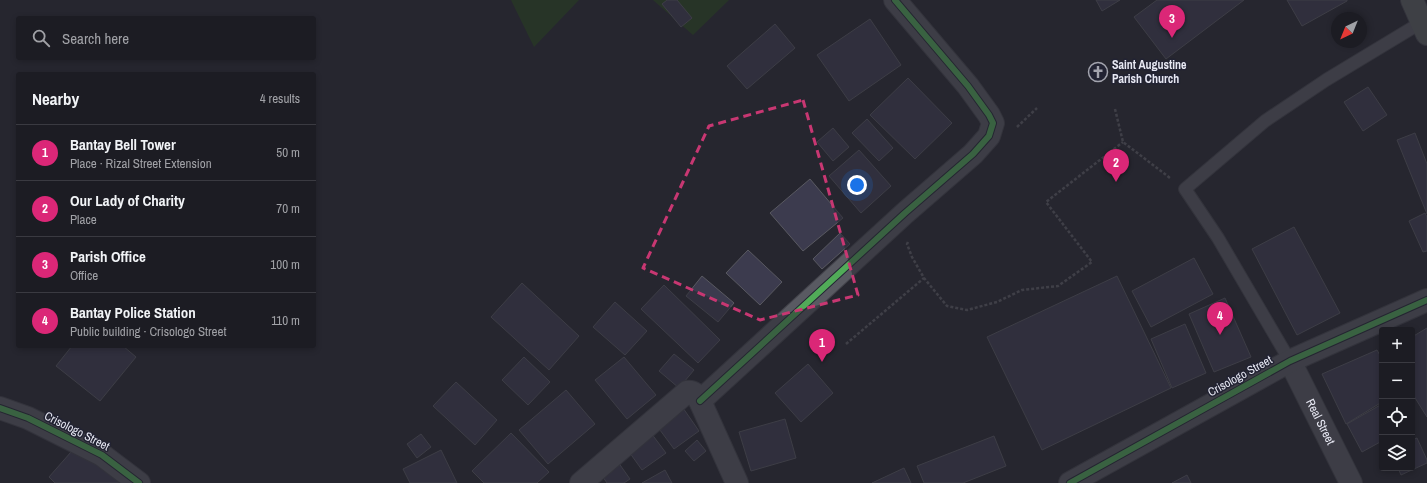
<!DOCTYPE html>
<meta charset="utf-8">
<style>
body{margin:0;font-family:"Archivo Narrow",sans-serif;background:#25252b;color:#f1f3f6}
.controls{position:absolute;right:12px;bottom:12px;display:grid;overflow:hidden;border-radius:4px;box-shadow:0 2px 6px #0003}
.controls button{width:36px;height:36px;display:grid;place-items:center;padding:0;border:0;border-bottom:1px solid #3a3a41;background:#1c1c23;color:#f1f3f6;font:20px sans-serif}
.compass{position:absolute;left:1331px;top:12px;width:36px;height:36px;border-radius:50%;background:#1c1c23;box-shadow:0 2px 6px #0003;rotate:223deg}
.you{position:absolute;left:857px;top:185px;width:14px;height:14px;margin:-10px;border:3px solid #fff;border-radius:50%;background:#1a73e8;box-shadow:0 0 0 6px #1a73e833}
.badge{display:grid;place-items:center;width:26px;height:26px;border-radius:50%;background:#db2777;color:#fff;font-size:13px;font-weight:700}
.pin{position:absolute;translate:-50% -33px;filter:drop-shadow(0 1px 2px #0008)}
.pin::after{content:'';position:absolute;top:21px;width:14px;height:12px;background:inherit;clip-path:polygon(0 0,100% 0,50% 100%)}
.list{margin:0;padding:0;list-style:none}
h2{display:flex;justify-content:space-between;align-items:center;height:52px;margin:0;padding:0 16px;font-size:17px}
h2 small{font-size:13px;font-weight:400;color:#a0a1a6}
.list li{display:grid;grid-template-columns:26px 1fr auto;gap:12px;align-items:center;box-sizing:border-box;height:56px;padding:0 16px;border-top:1px solid #3a3a41}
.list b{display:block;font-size:15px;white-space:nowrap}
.list p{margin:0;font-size:13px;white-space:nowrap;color:#a0a1a6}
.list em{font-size:13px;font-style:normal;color:#a0a1a6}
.icon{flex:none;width:22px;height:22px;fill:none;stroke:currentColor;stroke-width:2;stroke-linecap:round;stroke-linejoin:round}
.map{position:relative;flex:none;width:1427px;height:483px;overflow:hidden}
.search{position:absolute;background:#1c1c23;box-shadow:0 2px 6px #0003;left:16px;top:16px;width:300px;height:44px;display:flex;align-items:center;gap:10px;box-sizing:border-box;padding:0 14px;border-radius:4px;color:#a0a1a6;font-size:15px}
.panel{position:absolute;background:#1c1c23;box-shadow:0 2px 6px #0003;left:16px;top:72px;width:300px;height:276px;border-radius:4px}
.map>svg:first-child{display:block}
</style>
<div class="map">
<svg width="1427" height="483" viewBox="0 0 1427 483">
<rect width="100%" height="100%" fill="#26262f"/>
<g fill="#29461e">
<polygon points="511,0 579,0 534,47"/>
<polygon points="653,0 729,0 693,35"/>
</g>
<g fill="#3c3b4e" stroke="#595961">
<polygon points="667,0 677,0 692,18 681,27 662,4"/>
<polygon points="1096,0 1120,0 1102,11"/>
<polygon points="1157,0 1244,0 1166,59 1134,17"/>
<polygon points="1287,0 1347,0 1347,1 1302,26"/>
<polygon points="870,19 901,65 849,101 817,55"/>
<polygon points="775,24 795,48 747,89 727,66"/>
<polygon points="908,78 952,123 915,159 870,115"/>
<polygon points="1368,87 1387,115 1363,131 1344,102"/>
<polygon points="867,119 893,148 879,161 852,133"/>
<polygon points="833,128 849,147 833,161 817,142"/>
<polygon points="1415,133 1427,164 1427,214 1397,140"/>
<polygon points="859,150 891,186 861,213 829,176"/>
<polygon points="810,179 843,218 803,251 770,213"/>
<polygon points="1425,213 1427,217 1427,251 1423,252 1409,221"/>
<polygon points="1294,227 1340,313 1297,335 1252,249"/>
<polygon points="840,233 850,244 822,269 813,259"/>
<polygon points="748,250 782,282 760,305 726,273"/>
<polygon points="1194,258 1213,294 1151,327 1132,291"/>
<polygon points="702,276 734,303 718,322 686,296"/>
<polygon points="1117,276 1171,388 1042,450 987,337"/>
<polygon points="522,283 579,336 549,370 491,317"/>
<polygon points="664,285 720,340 698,363 641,309"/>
<polygon points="1225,298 1251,357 1214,372 1189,314"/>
<polygon points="615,302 647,331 625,355 593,327"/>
<polygon points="1185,324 1206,373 1172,388 1151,339"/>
<polygon points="1427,328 1427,417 1412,393 1412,337"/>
<polygon points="72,346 123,346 136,357 100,401 56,366"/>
<polygon points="1377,350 1382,359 1382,402 1346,424 1322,374"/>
<polygon points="674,354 694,370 679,388 659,371"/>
<polygon points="524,357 550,382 528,405 502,380"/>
<polygon points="624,357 656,395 627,419 595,380"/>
<polygon points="808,364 833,393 801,422 775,393"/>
<polygon points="456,382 497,420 475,445 433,406"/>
<polygon points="566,390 595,424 548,464 519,430"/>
<polygon points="1382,404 1382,441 1362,452 1347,424"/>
<polygon points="683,408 699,431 674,449 657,426"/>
<polygon points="785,419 796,458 751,471 739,432"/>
<polygon points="511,433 549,472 537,483 484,483 472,471"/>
<polygon points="651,433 666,453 642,470 627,449"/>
<polygon points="421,434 431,447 417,458 407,444"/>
<polygon points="994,436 1006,466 963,483 924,483 917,466"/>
<polygon points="1417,438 1427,460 1427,463 1401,475 1398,468 1412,468 1412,440"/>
<polygon points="697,440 706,451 694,461 685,451"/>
<polygon points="78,444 121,483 55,483 49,477"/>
<polygon points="441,450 457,483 410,483 403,469"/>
<polygon points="618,462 630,479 624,483 607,483 601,474"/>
<polygon points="904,468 911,483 872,483"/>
<polygon points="665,470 672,483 642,483"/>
<polygon points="1187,475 1191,483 1172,483"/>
</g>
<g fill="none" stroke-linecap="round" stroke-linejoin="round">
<g stroke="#43434b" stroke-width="14">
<polyline id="service" points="1290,361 1218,238 1185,189 1265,121 1326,80 1422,22"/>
</g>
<g stroke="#43434b" stroke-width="24">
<g id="minor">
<path id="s1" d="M1290,361l61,122"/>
<polyline points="700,401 905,213 973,154 989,136 993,123 989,115 968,86 895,0"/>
<polyline points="0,408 28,418 102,455 139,483"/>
<path d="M581,483l106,-91c7,-1 10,3 13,9l37,82"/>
<polyline points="1070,483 1290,361 1427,300"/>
</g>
</g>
<g stroke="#43434b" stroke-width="24">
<polyline id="trunk" points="1412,0 1427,34"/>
</g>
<g stroke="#5e5e65" stroke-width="2.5" stroke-dasharray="3 2" stroke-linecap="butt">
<polyline points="1115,109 1123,142 1170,178"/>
<polyline points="1017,127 1037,108"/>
<polyline points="908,242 907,244 912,257 924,278 947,306 967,310 997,302 1022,290 1058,286 1092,262 1046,202 1123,142"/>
<polyline points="846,344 924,278"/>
</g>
<use href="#service" stroke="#595a62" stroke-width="12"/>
<use href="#minor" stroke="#595a62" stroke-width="22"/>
<use href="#trunk" stroke="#5c6161" stroke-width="22"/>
<g stroke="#222333" stroke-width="8">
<g id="cycleway">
<polyline points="700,401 905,213 973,154 989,136 993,123 989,115 968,86 895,0"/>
<polyline points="0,408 28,418 102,455 139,483"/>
<polyline points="1070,483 1290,361 1427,300"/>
</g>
</g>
<use href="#cycleway" stroke="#51ab58" stroke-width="6"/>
</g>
<path d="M0 0H1427V483H0ZM803,100l55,195 -98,25 -117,-52 66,-142z" fill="#26262f" fill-opacity=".55" fill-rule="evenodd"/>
<path fill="none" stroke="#c83772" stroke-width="3" stroke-dasharray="8 5" stroke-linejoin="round" d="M803,100l55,195 -98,25 -117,-52 66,-142z"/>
<defs>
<g id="church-ring" transform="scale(1)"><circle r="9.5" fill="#222333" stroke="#a3a4ae" stroke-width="1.5"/><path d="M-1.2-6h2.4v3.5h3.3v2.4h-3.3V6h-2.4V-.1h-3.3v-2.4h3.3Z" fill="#a3a4ae"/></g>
</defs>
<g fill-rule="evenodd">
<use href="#church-ring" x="1098" y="72"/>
</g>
<g text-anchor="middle" stroke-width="3" stroke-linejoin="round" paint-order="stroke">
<g font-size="12" font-weight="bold" fill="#e7e8f3" stroke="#222333" text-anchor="start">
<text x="1112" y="69">Saint Augustine<tspan x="1112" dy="14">Parish Church</tspan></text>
</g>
<g font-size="12" fill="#e7e8f3" stroke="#222333">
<text transform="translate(1240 376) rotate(-29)" y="4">Crisologo Street</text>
<text dy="4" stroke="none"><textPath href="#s1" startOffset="68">Real Street</textPath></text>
<text transform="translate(77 431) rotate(27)" y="4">Crisologo Street</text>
</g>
</g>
</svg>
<div class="controls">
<button>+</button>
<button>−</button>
<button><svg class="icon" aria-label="locate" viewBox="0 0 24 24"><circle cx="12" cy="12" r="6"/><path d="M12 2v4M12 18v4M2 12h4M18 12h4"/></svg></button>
<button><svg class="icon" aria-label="layers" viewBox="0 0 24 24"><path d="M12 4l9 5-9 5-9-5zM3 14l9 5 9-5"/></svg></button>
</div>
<svg class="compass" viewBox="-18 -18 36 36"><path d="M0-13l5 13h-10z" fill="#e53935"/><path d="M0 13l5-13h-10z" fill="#a0a1a6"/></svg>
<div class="you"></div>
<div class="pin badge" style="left:822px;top:362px">1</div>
<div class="pin badge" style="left:1116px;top:182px">2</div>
<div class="pin badge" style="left:1172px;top:38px">3</div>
<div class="pin badge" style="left:1220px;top:335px">4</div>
<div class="search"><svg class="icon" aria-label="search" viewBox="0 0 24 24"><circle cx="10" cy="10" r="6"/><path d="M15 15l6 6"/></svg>Search here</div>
<section class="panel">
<h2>Nearby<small>4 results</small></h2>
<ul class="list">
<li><span class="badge">1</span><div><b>Bantay Bell Tower</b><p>Place · Rizal Street Extension</p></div><em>50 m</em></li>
<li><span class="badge">2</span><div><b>Our Lady of Charity</b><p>Place</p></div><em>70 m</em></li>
<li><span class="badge">3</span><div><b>Parish Office</b><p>Office</p></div><em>100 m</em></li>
<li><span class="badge">4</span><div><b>Bantay Police Station</b><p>Public building · Crisologo Street</p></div><em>110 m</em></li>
</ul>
</section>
</div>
